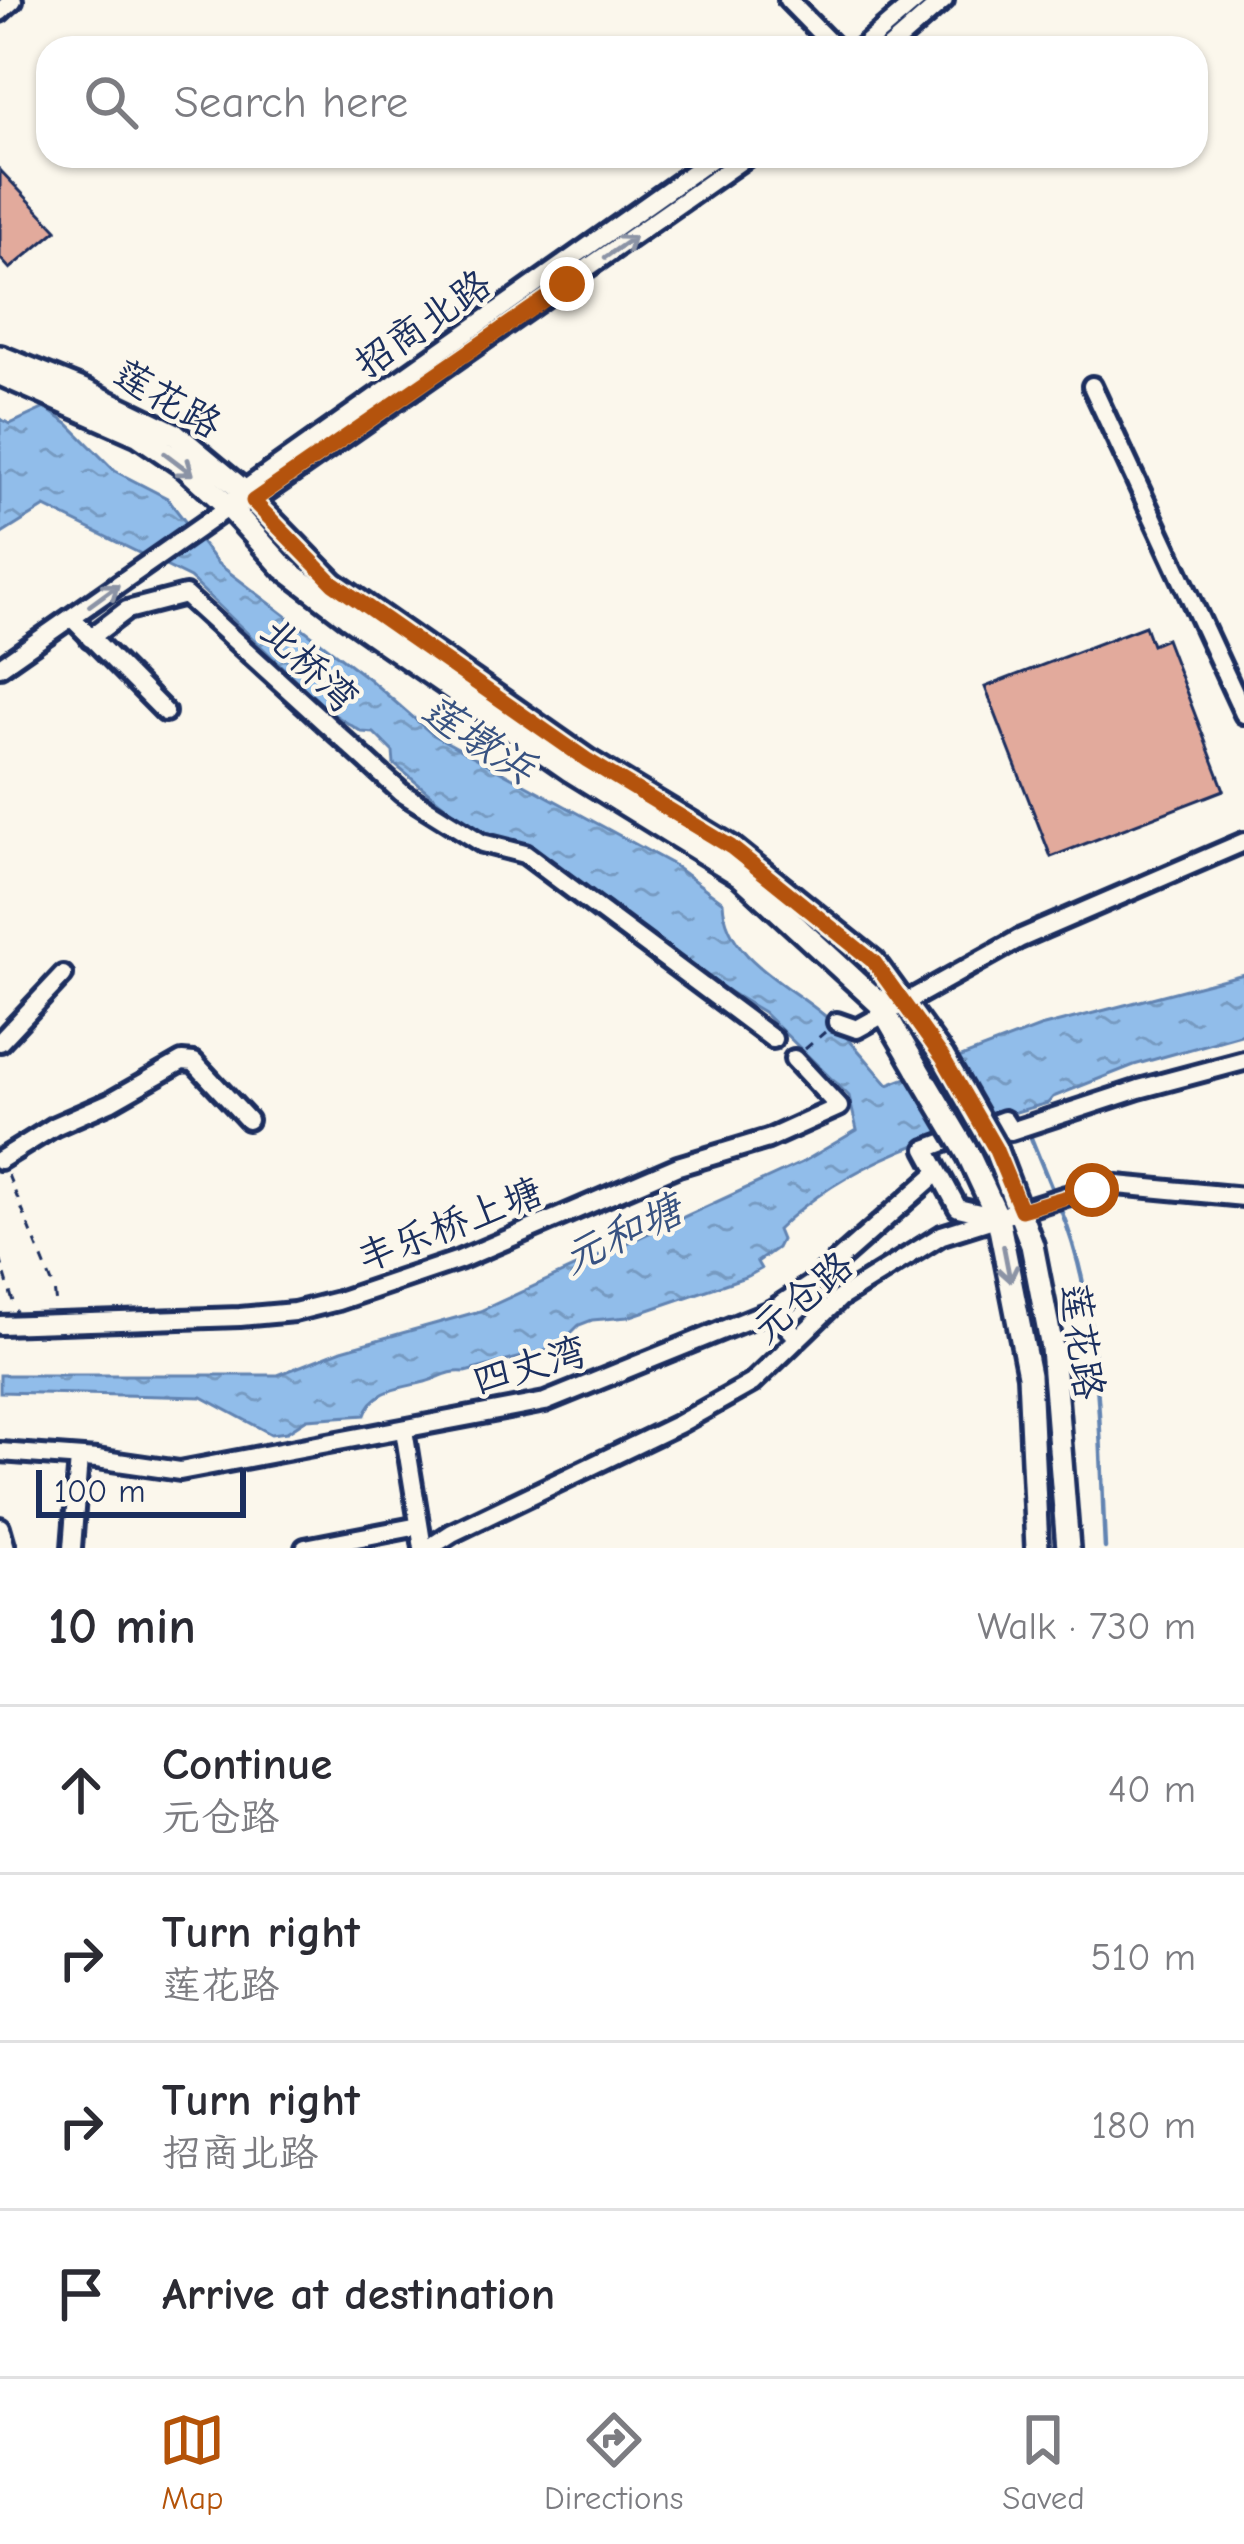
<!DOCTYPE html>
<meta charset="utf-8">
<style>
body{margin:0;font-family:"Comic Neue","LXGW WenKai TC",sans-serif;background:#f7f7f7;color:#2b2b33}
.scale{position:absolute;left:36px;bottom:30px;width:210px;box-sizing:border-box;padding-left:12px;border:6px solid #1b2f5e;border-top:0;font-size:33px;line-height:42px;white-space:nowrap;color:#1b2f5e;-webkit-text-stroke:9px #fbf7ec;paint-order:stroke}
.stop{position:absolute;width:36px;height:36px;margin:-27px;border:9px solid #b45309;border-radius:50%;background:#fff}
.stop.end{background:#b45309;border-color:#fff;box-shadow:0 3px 12px #0008}
.list{margin:0;padding:0;list-style:none}
h2{display:flex;justify-content:space-between;align-items:center;height:156px;margin:0;padding:0 48px;font-size:51px}
h2 small{font-size:39px;font-weight:400;color:#7c7c81}
.list li{display:grid;grid-template-columns:78px 1fr auto;gap:36px;align-items:center;box-sizing:border-box;height:168px;padding:0 48px;border-top:3px solid #e1e1e2}
.list b{display:block;font-size:45px;white-space:nowrap}
.list p{margin:0;font-size:39px;white-space:nowrap;color:#7c7c81}
.list em{font-size:39px;font-style:normal;color:#7c7c81}
.icon{flex:none;width:66px;height:66px;fill:none;stroke:currentColor;stroke-width:2;stroke-linecap:round;stroke-linejoin:round}
.map{position:relative;flex:none;width:1244px;height:1548px;overflow:hidden}
.search{position:absolute;background:#fff;box-shadow:0 3px 9px #0004;left:36px;right:36px;top:36px;height:132px;display:flex;align-items:center;gap:30px;box-sizing:border-box;padding:0 42px;border-radius:36px;color:#7c7c81;font-size:45px}
.sheet{height:828px;background:#fff}
nav{display:flex;justify-content:space-around;align-items:center;box-sizing:border-box;height:168px;border-top:3px solid #e1e1e2;background:#fff;font-size:33px;color:#7c7c81}
nav a{display:grid;justify-items:center;gap:6px}
nav .on{color:#b45309}
.map>svg:first-child{display:block}
</style>
<div class="map">
<svg width="1244" height="1548" viewBox="0 0 1244 1548">
<defs>
<pattern id="water-ripples" width="26" height="14" patternUnits="userSpaceOnUse" patternTransform="scale(3)"><rect width="26" height="14" fill="#91bdea"/><path d="M2 4q2-2 4 0t4 0M15 11q2-2 4 0t4 0" fill="none" stroke="#769ac1"/></pattern>
</defs>
<rect width="100%" height="100%" fill="#fbf7ec"/>
<filter id="ink" filterUnits="userSpaceOnUse"><feTurbulence type="fractalNoise" baseFrequency=".00833" numOctaves="2"/><feDisplacementMap in="SourceGraphic" scale="24" xChannelSelector="R" yChannelSelector="G"/><feConvolveMatrix kernelMatrix="1 2 1 2 8 2 1 2 1" color-interpolation-filters="sRGB"/></filter>
<g filter="url(#ink)">
<path fill="url(#water-ripples)" stroke="#6284b2" stroke-width="3" d="M45,408l23,16 47,47 52,27 50,65 152,116 63,55 240,130 51,38c2,55 64,82 102,114 23,20 43,46 63,69l152,-58 204,-53v60l-110,31 -81,32 -5,6c-96,27 -198,55 -271,127l4,10 -4,8 -20,14 4,7 -13,7 -120,41 -36,3 -13,5 -23,23 -91,24c-17,-2 -25,6 -40,10 -23,6 -52,7 -60,33l-58,4 -20,13 -16,2 -69,-37 -202,-5v-17h278l64,-25 138,-39 323,-149 54,-32 -8,-34 -86,-84 -55,-33 -180,-134 -46,-8 -88,-73 -1,-12 -19,-19 -12,-1 -34,-21 -138,-133 -145,-71 -45,28v-116l10,5z"/>
<g fill="none" stroke-linecap="round" stroke-linejoin="round">
<g stroke="#6284b2" stroke-width="4.5">
<polyline points="1029,1133 1054,1194"/>
<path d="M1059,1205c44,106 40,229 46,343"/>
</g>
</g>
<g fill="#e2aa9c" stroke="#1b2f5e" stroke-width="3">
<polygon points="0,170 57,230 10,269 0,258"/>
<polygon points="1145,626 1152,645 1166,639 1224,790 1051,857 985,687"/>
</g>
<g fill="none" stroke-linecap="round" stroke-linejoin="round">
<g stroke="#1b2f5e" stroke-width="26">
<g id="minor">
<polyline points="788,0 835,48"/>
<polyline points="0,12 13,0"/>
<polyline points="861,48 917,0"/>
<polyline points="889,48 944,0"/>
<polyline points="1092,386 1244,714"/>
<polyline points="237,495 716,156"/>
<polyline points="72,618 165,712"/>
<polyline points="90,638 127,610 185,595 402,793 482,843 525,854 773,1039"/>
<polyline points="0,667 229,507 253,501 748,156"/>
<polyline points="837,1022 857,1029 1019,939 1244,842"/>
<polyline points="0,1042 63,975"/>
<polyline points="0,1160 55,1126 110,1102 182,1061 194,1062 248,1120"/>
<polyline points="997,1217 958,1208 926,1149 1004,1120 1011,1131 1139,1089 1244,1061"/>
<polyline points="772,1310 798,1338"/>
<polyline points="0,1325 240,1317 294,1312 338,1301 459,1260 678,1166 768,1139 839,1107 794,1059"/>
<polyline points="404,1430 423,1548"/>
<polyline points="0,1452 97,1459 180,1471 545,1402 772,1310 810,1285 937,1173"/>
<polyline points="0,1527 6,1548"/>
<polyline points="72,1548 79,1458"/>
<polyline points="305,1548 419,1526"/>
<polyline points="429,1548 452,1533 679,1424 752,1383 840,1298 942,1235 1066,1196 1117,1185 1244,1197"/>
</g>
</g>
<g stroke="#1b2f5e" stroke-width="30">
<g id="major">
<polyline points="0,357 85,391 176,435 241,489 333,583 587,760 731,847 874,962 943,1057"/>
<polyline points="0,374 139,435 183,465 229,507 284,568 347,616 570,770 740,875 879,1003 918,1070"/>
<polyline points="995,1148 1032,1245 1052,1348 1068,1548"/>
<polyline points="968,1154 998,1218 1029,1375 1037,1548"/>
</g>
</g>
<g stroke="#1b2f5e" stroke-width="3" stroke-dasharray="9 9" stroke-linecap="butt">
<polyline points="805,1049 825,1032"/>
<polyline points="8,1175 54,1288 56,1305"/>
<polyline points="0,1258 16,1312"/>
</g>
<use href="#minor" stroke="#fbf7ec" stroke-width="16"/>
<use href="#major" stroke="#fbf7ec" stroke-width="21"/>
<g stroke="#1b2f5e" stroke-width="30" stroke-linecap="butt">
<g id="major-bridge">
<polyline points="943,1057 995,1148"/>
<polyline points="918,1070 968,1154"/>
</g>
</g>
<use href="#major-bridge" stroke="#fbf7ec" stroke-width="21"/>
</g>
<defs><path id="oneway-shaft" d="M-6 0H5M1.5-3L5.5 0L1.5 3" fill="none" stroke-width="1.6" stroke-linecap="round" stroke-linejoin="round" transform="scale(3)"/></defs>
<g stroke="#8b93a5">
<use href="#oneway-shaft" transform="translate(620 247) rotate(-35)"/>
<use href="#oneway-shaft" transform="translate(179 464) rotate(37)"/>
<use href="#oneway-shaft" transform="translate(104 595) rotate(-36)"/>
<use href="#oneway-shaft" transform="translate(1007 1264) rotate(79)"/>
</g>
</g>
<g fill="none" stroke-linecap="round" stroke-linejoin="round" filter="url(#ink)">
<polyline stroke="#b45309" stroke-width="15" points="567,284 253,501 333,583 587,760 731,847 874,962 943,1058 995,1148 1021,1210 1092,1190"/>
</g>
<g text-anchor="middle" stroke-width="9" stroke-linejoin="round" paint-order="stroke">
<g font-size="39" fill="#1b2f5e" stroke="#fbf7ec">
<text transform="translate(422 323) rotate(-35)" y="14">招商北路</text>
<text transform="translate(168 398) rotate(30)" y="14">莲花路</text>
<text transform="translate(310 664) rotate(44)" y="14">北桥湾</text>
<text transform="translate(449 1224) rotate(-21)" y="14">丰乐桥上塘</text>
<text transform="translate(802 1296) rotate(-40)" y="14">元仓路</text>
<text transform="translate(1083 1341) rotate(82)" y="14">莲花路</text>
<text transform="translate(529 1365) rotate(-16)" y="14">四丈湾</text>
</g>
<g font-size="42" font-style="italic" fill="#385281" stroke="#fbf7ec">
<text transform="translate(479 738) rotate(33)" y="15">莲墩浜</text>
<text transform="translate(622 1233) rotate(-25)" y="15">元和塘</text>
</g>
</g>
</svg>
<div class="scale">100 m</div>
<div class="stop" style="left:1092px;top:1190px"></div>
<div class="stop end" style="left:567px;top:284px"></div>
<div class="search"><svg class="icon" aria-label="search" viewBox="0 0 24 24"><circle cx="10" cy="10" r="6"/><path d="M15 15l6 6"/></svg>Search here</div>
</div>
<section class="sheet">
<h2>10 min<small>Walk · 730 m</small></h2>
<ul class="list">
<li><svg class="icon" aria-label="ahead" viewBox="0 0 24 24"><path d="M12 20V5M6 11l6-6 6 6"/></svg><div><b>Continue</b><p>元仓路</p></div><em>40 m</em></li>
<li><svg class="icon" aria-label="right" viewBox="0 0 24 24"><path d="M7 20v-9h11M14 6l5 5-5 5"/></svg><div><b>Turn right</b><p>莲花路</p></div><em>510 m</em></li>
<li><svg class="icon" aria-label="right" viewBox="0 0 24 24"><path d="M7 20v-9h11M14 6l5 5-5 5"/></svg><div><b>Turn right</b><p>招商北路</p></div><em>180 m</em></li>
<li><svg class="icon" aria-label="arrive" viewBox="0 0 24 24"><path d="M6 21V4h12l-3 4 3 4H6"/></svg><div><b>Arrive at destination</b></div></li>
</ul>
</section>
<nav>
<a class="on"><svg class="icon" aria-label="map" viewBox="0 0 24 24"><path d="M3 6l6-2 6 2 6-2v14l-6 2-6-2-6 2zM9 4v14M15 6v14"/></svg>Map</a>
<a><svg class="icon" aria-label="directions" viewBox="0 0 24 24"><path d="M12 3l9 9-9 9-9-9zM9 14v-3h6M13 9l2 2-2 2"/></svg>Directions</a>
<a><svg class="icon" aria-label="saved" viewBox="0 0 24 24"><path d="M7 4h10v16l-5-4-5 4z"/></svg>Saved</a>
</nav>
